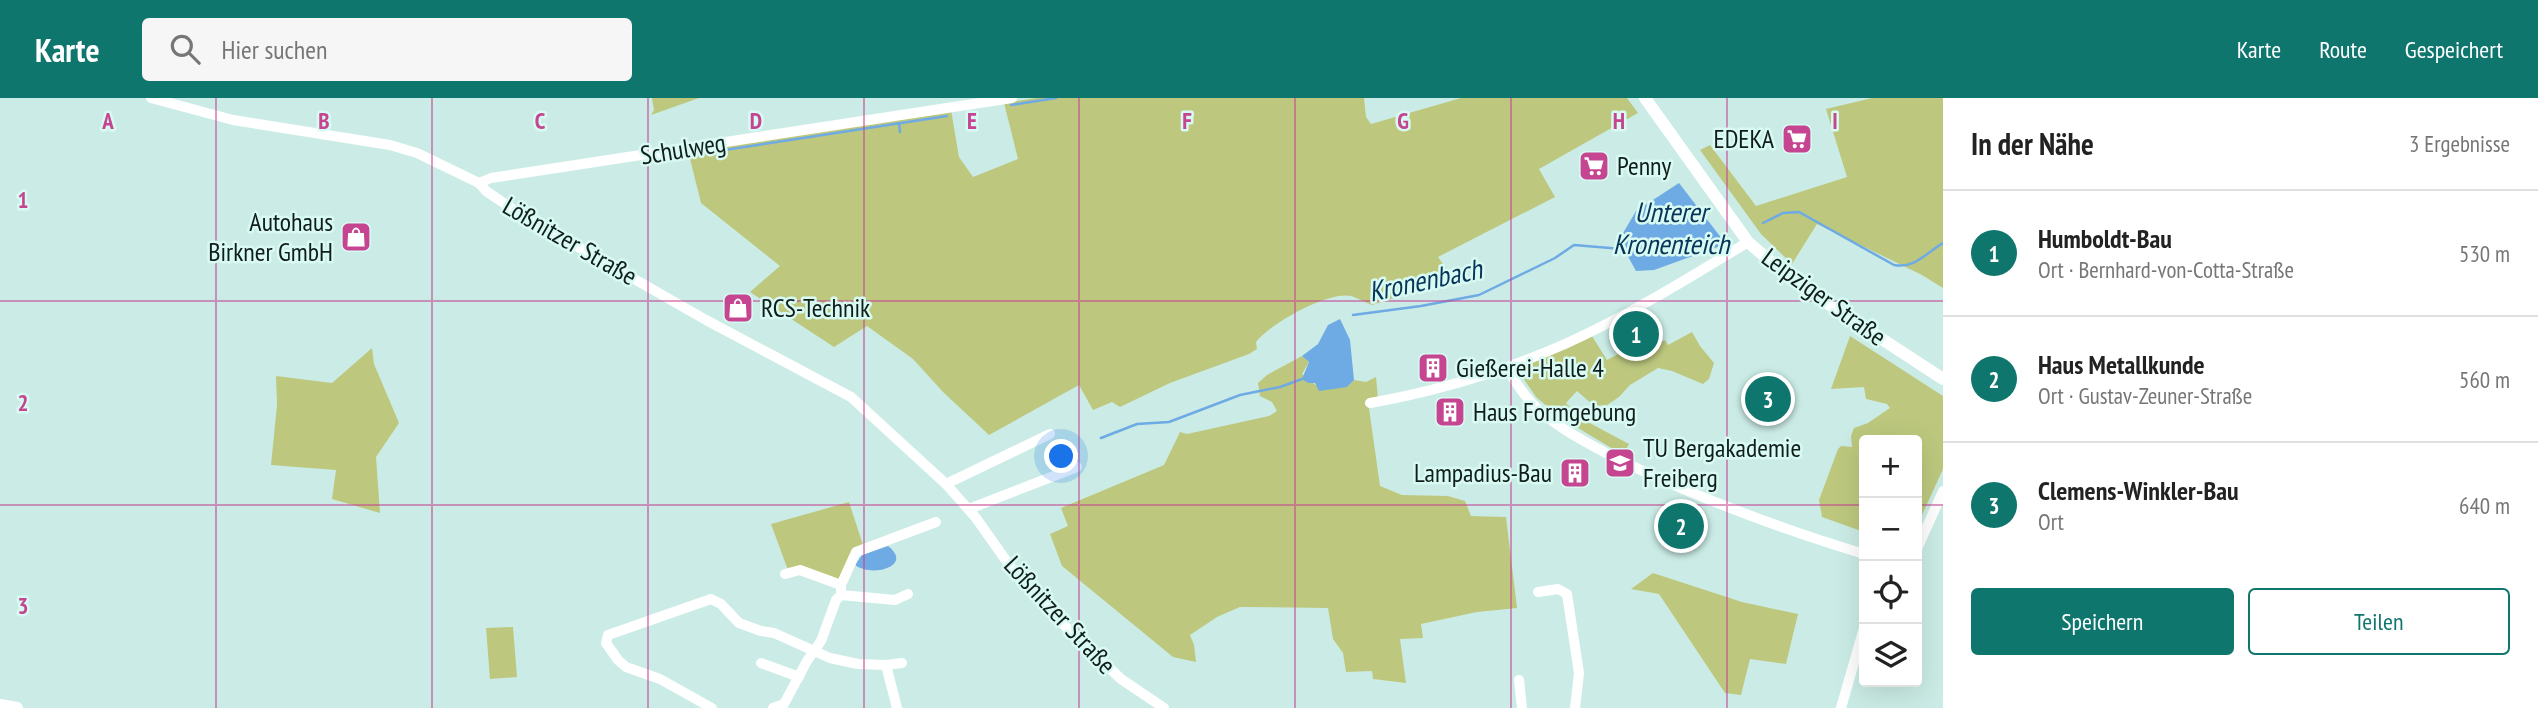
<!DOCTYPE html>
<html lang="de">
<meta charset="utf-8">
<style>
body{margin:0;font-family:"PT Sans Narrow",sans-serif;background:#f6f6f6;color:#222}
.controls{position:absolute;right:21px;bottom:21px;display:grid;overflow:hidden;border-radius:7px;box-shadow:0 7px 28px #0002}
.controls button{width:63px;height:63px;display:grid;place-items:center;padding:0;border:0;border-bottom:2px solid #e0e0e0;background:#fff;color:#222;font:35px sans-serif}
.you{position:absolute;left:1062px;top:359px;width:24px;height:24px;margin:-18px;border:5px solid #fff;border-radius:50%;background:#1a73e8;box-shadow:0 0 0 10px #1a73e833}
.badge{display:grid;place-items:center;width:46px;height:46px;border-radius:50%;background:#0f766e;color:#fff;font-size:23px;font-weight:700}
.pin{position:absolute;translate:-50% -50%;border:4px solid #fff;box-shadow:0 2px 7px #0006}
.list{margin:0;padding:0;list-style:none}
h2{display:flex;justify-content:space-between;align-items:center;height:91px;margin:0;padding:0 28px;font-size:30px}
h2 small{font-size:23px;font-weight:400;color:#767676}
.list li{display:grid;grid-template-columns:46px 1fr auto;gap:21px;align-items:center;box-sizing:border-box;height:126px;padding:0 28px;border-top:2px solid #e0e0e0}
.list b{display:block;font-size:26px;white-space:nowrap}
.list p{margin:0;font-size:23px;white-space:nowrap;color:#767676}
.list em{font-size:23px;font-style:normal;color:#767676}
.actions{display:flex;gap:14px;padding:21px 28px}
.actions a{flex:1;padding:16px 0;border:2px solid #0f766e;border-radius:7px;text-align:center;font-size:24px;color:#0f766e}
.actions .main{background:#0f766e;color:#fff}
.icon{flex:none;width:38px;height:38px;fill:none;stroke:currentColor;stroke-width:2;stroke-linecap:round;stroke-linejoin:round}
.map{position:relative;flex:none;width:1943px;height:610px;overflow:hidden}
header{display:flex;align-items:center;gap:42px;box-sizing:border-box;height:98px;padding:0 35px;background:#0f766e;color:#fff}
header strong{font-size:33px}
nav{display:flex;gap:38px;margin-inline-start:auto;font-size:24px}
.search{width:490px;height:63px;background:#f6f6f6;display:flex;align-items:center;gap:18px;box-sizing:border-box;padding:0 24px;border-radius:7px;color:#767676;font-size:26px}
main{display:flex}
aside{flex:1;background:#fff}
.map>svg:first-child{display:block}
</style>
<header>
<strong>Karte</strong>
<div class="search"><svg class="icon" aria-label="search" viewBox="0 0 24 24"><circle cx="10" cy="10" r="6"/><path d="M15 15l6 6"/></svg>Hier suchen</div>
<nav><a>Karte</a><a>Route</a><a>Gespeichert</a></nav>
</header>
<main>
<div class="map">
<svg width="1943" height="610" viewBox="0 0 1943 610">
<rect width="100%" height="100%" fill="#cbece6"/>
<g fill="#bdc87e">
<polygon points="652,0 699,0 651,17 654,12"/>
<path d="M1036,0h328l2,19 5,7 90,-26h166l11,15 -99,56 16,28 -117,60 16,22 -82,26c-6,-2 -14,-7 -21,-9 -23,-5 -80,27 -95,46l1,7 -8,5 -79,29 -50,24 -8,-5 -19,8 -14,-25 -90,50 -46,-43 -30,-33 -46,-33 -33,21 -84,-55 30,-26 -79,-63 -13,-52 263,-41 8,47 14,20 45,-18 -14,-56z"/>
<polygon points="1872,0 1943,0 1943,190 1922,177 1817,126 1792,166 1761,136 1700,52 1710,47 1756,108 1847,79 1826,11"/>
<polygon points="1692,234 1700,248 1714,265 1709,281 1703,286 1672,273 1658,270 1630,287 1619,299 1607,307 1594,308 1577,293 1566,305 1570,309 1561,320 1536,299 1521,277 1521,271 1525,268 1592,238 1607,262 1637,246 1642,255 1665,242 1668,247"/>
<polygon points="1850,238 1943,298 1943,371 1917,428 1917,342 1864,342 1864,434 1822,419 1819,402 1838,351 1841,348 1852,349 1851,338 1854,330 1868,325 1890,310 1887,306 1866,301 1864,289 1831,291"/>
<polygon points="372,250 374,266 399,325 376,359 380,415 332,401 336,372 271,367 277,307 276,278 332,285"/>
<polygon points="1302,258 1309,264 1302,276 1318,289 1347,289 1354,282 1366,284 1376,279 1378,300 1368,303 1380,388 1402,397 1448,398 1465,403 1471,418 1506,419 1517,510 1477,514 1421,526 1423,540 1400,541 1406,585 1373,581 1372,573 1346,574 1343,555 1333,541 1328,510 1240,509 1217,519 1190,537 1194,547 1196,564 1173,559 1062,468 1050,436 1068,428 1061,410 1164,367 1180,334 1187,336 1269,318 1277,313 1272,304 1260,298 1258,285 1267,277"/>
<polygon points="1577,315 1584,322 1629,346 1623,357 1568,324"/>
<polygon points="849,404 863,447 841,487 800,472 789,475 771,426"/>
<polygon points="1653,475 1742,504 1798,516 1786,566 1750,561 1741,597 1725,595 1659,496 1631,491"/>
<polygon points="513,529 517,579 490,581 486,530"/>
</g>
<g fill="#6eaae3">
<polygon points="1679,85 1726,146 1654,172 1636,173 1619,142 1636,113"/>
<polygon points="1340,221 1350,242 1354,282 1347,289 1319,293 1315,285 1308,285 1302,281 1309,264 1302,258 1318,246 1328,227"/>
<path d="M888,448c26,20 -16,32 -33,19l7,-10z"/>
</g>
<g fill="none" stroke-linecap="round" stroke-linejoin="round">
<g stroke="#6eaae3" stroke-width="2.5">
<polyline points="1011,7 1056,0"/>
<polyline points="899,25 900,34"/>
<polyline points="692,57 947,18"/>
<path d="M1763,125l20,-10 16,-1 95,53c21,4 33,-13 49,-22"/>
<polyline points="1353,217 1421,208 1479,197 1555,160 1574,147 1622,151"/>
<polyline points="1101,340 1137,326 1169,324 1240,297 1280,289 1302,281"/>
</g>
<g stroke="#fff" stroke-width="10">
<polyline points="151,0 233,22 390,47 417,55 479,85 486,93 517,114 706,222 851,299 946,386 976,420 1017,478 1067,530 1121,581 1164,610"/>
<polyline points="479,85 491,80 1012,0"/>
<path d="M1506,269c8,12 15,25 25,35 20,22 49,37 75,51 82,42 170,74 258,101"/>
<path d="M1370,305c67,-12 134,-32 195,-59 64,-29 124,-66 183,-102"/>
<polyline points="946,386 1050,336"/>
<polyline points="969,411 1077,369"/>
<polyline points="1917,451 1943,393"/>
<polyline points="785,476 800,472 841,487"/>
<polyline points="1538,494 1558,491 1567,496 1579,575 1575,610"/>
<polyline points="841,497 895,502 908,496"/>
<polyline points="761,565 799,579"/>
<polyline points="886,567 902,565"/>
<polyline points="1519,582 1522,610"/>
<polyline points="712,610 660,581 626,569 618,562 606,545 608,537 711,501 721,506 739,525 761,533 774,535 830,560 858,566 886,567 897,610"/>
<polyline points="773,610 784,606 807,563 821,543 836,502 841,497 841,487 856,454 936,424"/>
<polyline points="1841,610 1864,530"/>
</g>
<g stroke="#fff" stroke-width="12">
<polyline points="1645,0 1748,144 1793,183 1943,281"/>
<polyline points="0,607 17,610"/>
</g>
</g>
<path fill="none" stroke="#c54591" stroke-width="2" stroke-opacity="0.55" d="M216,0v610M432,0v610M648,0v610M864,0v610M1079,0v610M1295,0v610M1511,0v610M1727,0v610M0,203h1943M0,407h1864M1917,407h26"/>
<defs>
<g id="supermarket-square" transform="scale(1.575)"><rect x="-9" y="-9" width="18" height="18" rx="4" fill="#c54591" stroke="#d8faf3"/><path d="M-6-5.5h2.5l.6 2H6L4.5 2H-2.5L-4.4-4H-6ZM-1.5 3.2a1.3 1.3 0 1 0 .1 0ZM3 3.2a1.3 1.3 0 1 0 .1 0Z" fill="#fff"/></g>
<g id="shop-square" transform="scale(1.575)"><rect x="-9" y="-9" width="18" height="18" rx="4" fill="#c54591" stroke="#d8faf3"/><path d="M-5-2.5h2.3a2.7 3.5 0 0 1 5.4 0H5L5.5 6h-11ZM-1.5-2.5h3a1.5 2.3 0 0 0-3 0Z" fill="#fff"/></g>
<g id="building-square" transform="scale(1.575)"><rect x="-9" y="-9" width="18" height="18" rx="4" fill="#c54591" stroke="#d8faf3"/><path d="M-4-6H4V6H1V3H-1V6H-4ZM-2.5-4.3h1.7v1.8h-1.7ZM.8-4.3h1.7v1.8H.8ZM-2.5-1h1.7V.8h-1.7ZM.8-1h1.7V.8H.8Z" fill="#fff"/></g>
<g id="university-square" transform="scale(1.575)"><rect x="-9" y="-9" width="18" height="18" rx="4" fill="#c54591" stroke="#d8faf3"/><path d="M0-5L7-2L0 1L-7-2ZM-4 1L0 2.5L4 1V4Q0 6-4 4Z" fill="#fff"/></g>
</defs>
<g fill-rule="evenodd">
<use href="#supermarket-square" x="1797" y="41"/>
<use href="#supermarket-square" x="1594" y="68"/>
<use href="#shop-square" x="356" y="139"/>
<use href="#shop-square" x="738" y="210"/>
<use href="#building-square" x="1433" y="270"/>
<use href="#building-square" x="1450" y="314"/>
<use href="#university-square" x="1620" y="365"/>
<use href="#building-square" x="1575" y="375"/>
</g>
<g text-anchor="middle" stroke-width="5" stroke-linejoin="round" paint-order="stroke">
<g font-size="26" fill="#111d1b" stroke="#d8faf3" text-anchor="start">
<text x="1774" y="50" text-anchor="end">EDEKA</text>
<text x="1617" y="77">Penny</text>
<text x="333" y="133" text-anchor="end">Autohaus<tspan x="333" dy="30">Birkner GmbH</tspan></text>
<text x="761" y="219">RCS-Technik</text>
<text x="1456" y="279">Gießerei-Halle 4</text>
<text x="1473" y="323">Haus Formgebung</text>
<text x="1643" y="359">TU Bergakademie<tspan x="1643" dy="30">Freiberg</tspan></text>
<text x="1552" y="384" text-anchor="end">Lampadius-Bau</text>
</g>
<g font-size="26" fill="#111d1b" stroke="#d8faf3">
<text transform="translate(683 51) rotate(-9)" y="9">Schulweg</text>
<text transform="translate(570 143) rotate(30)" y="9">Lößnitzer Straße</text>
<text transform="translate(1824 199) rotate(36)" y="9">Leipziger Straße</text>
<text transform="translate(1060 517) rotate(47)" y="9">Lößnitzer Straße</text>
</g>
<g font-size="28" font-style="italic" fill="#063559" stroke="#d8faf3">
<text x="1671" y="124">Unterer<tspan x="1671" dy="32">Kronenteich</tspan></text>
<text transform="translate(1425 182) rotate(-12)" y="10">Kronenbach</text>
</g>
</g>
<g font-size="23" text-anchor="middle" font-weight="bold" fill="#c54591" stroke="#d8faf3" stroke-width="5" stroke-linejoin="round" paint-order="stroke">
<text x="108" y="31">A</text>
<text x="324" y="31">B</text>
<text x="540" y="31">C</text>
<text x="756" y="31">D</text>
<text x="972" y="31">E</text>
<text x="1187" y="31">F</text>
<text x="1403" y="31">G</text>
<text x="1619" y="31">H</text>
<text x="1835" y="31">I</text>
<text x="23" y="110">1</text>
<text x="23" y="313">2</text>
<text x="23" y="516">3</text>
</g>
</svg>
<div class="controls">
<button>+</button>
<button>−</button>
<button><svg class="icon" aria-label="locate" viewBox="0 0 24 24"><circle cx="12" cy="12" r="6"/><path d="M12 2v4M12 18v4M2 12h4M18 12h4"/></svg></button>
<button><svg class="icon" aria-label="layers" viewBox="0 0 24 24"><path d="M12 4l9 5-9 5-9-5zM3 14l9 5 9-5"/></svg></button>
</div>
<div class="you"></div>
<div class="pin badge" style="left:1636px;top:236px">1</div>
<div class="pin badge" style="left:1681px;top:428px">2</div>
<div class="pin badge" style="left:1768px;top:301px">3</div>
</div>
<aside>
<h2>In der Nähe<small>3 Ergebnisse</small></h2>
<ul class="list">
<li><span class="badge">1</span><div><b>Humboldt-Bau</b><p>Ort · Bernhard-von-Cotta-Straße</p></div><em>530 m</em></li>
<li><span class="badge">2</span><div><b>Haus Metallkunde</b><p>Ort · Gustav-Zeuner-Straße</p></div><em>560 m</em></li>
<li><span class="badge">3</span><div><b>Clemens-Winkler-Bau</b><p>Ort</p></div><em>640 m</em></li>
</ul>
<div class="actions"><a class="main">Speichern</a><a>Teilen</a></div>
</aside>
</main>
